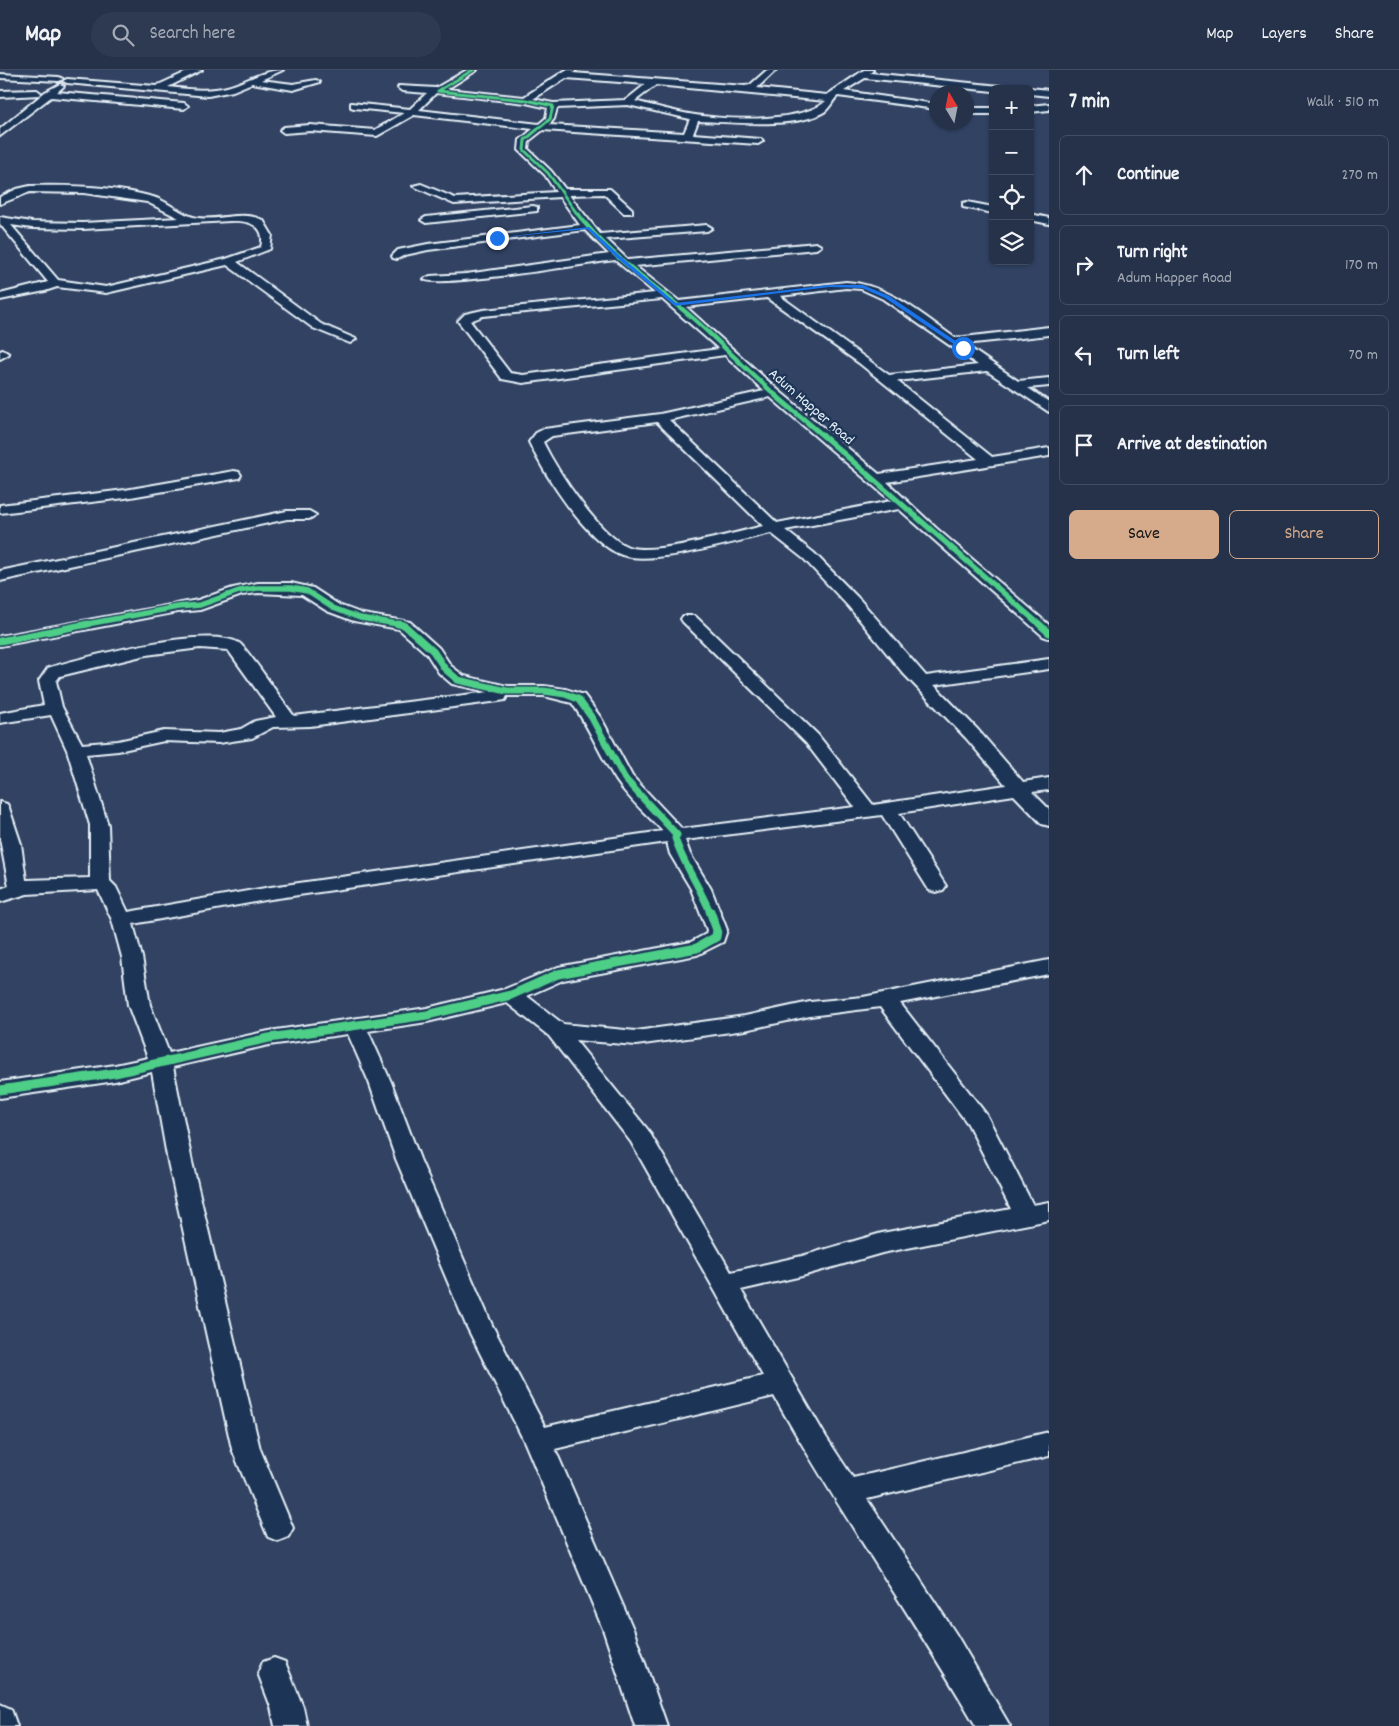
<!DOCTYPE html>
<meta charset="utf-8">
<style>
body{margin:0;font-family:Dekko,sans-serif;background:#2d3a51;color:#f1f3f6}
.controls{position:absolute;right:15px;top:15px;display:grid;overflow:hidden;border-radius:8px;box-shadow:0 1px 4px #0004}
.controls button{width:45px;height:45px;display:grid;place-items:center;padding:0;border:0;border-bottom:1px solid #424d62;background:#25324a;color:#f1f3f6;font:25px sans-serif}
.compass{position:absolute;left:929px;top:15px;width:45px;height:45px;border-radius:50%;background:#25324a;box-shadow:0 1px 4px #0004;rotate:350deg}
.stop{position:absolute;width:15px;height:15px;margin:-11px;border:4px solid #1a73e8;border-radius:50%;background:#fff}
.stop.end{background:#1a73e8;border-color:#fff;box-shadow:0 1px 5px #0008}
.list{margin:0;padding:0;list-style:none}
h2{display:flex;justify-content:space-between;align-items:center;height:65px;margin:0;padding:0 20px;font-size:21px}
h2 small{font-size:16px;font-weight:400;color:#a3aab5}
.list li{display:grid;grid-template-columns:32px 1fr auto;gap:15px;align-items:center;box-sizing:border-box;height:80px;margin:0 10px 10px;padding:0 10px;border:1px solid #424d62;border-radius:8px}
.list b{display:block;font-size:19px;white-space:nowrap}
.list p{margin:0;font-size:16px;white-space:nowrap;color:#a3aab5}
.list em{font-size:16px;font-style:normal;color:#a3aab5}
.actions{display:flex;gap:10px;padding:15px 20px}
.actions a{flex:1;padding:11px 0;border:1px solid #d6ab8b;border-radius:8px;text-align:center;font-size:18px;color:#d6ab8b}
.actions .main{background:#d6ab8b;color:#111}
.icon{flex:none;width:28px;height:28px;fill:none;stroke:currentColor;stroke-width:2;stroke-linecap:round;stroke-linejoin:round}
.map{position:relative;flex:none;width:1049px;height:1656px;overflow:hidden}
header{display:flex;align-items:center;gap:30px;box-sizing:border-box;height:70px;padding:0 25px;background:#25324a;border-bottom:1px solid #424d62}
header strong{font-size:24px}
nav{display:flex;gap:28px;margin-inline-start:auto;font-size:18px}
.search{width:350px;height:45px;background:#2d3a51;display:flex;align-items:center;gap:12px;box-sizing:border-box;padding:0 18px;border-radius:28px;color:#a3aab5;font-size:19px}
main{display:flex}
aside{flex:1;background:#25324a}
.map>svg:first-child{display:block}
</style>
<header>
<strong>Map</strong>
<div class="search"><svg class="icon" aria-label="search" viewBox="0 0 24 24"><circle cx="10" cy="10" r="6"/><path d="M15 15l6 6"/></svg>Search here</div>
<nav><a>Map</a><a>Layers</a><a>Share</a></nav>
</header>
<main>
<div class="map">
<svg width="1049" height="1656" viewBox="0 0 1049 1656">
<rect width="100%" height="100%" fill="#314263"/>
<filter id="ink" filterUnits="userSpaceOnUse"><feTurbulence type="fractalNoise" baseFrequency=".02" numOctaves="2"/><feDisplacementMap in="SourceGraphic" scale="10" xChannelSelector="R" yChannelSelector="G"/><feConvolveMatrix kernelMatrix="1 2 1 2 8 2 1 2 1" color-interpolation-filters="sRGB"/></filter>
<g filter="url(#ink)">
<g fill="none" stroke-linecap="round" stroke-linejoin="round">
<g stroke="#e8f1f8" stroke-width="4">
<g id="minor">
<path d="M191,0h11l-34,17c20,2 39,5 59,0 19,-5 36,-17 56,-17l-22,10 32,4 23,-4 4,2 -27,8 -41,-7 -19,8 -25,5 -141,-13 -4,-2 4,-2 89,7z"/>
<path d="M467,0h10l-30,19 77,8 42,-27h10l-3,3 172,13 5,-1 17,-15h9l-19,18 70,7 37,-25h9l-3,3 130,13 4,3h-11v2l-128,-13 -21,13 92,13v5l-98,-13c-5,3 -7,11 -14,16 -28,17 -93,10 -126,9l-5,13 68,5 2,2 -5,3 -215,-14 -14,11 -1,8 23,22 14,18h45l22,20v4h-8l-20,-19 -35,1 31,39 107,-9 5,3 -5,3 -101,8 22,21 188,-17 5,3 -5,3 -181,17 44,35 167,-19c42,2 76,33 109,56l94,-11v8l-85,9 54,37 31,-3v8l-21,2 21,14v10l-62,-41 -90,10 95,76 57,-9v8l-162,26 49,46 113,97v13l-6,-2 -144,-127 -114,21 29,23 47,48 65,75 123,-17v10l-115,16 44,45 45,52 26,-4v12l-17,2 17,17v17l-7,-2 -28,-29 -115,18 47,73 -3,4 -7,2 -7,-2 -47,-75 -197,25 5,14 21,35 16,41 -4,12 -26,13 -134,25 -36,16 36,28 73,7 109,-15 65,-14 53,-5 186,-37v14l-149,29 86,111 47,91 16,-3v18l-167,33 -80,23 -61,14 85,147 27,41 196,-46v24l-182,43 89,135 54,92h-34c-65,-112 -139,-217 -202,-330l-219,53 78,180 34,97h-32l-32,-97 -78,-186 -59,-118 -70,-166 -27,-77 -21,-48 -79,11 -96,22 19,95 68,287 33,79 -5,9 -10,4 -10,-4 -36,-88 -64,-287 -16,-90 -37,9 -115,17v-16l115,-17 33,-7 -20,-53 -6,-48 -10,-37 -14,-30 -71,4 -27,8v-13l9,-3 -9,-47v-37l7,2 2,4 12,36 5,36 64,-2v-53l-23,-75 -16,-35 -51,8v-10l44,-8 -5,-24 9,-13c37,-11 158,-43 191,-25 8,5 46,62 55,73l195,-24 -37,-8 -13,-11 -12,-19 -28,-25 -45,-8 -27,-10 -25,-16 -44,-2 -16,2 -42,15 -22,2 -178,34v-10l198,-36 35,-12 25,-5h33l22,5 26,17 24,9 47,8 29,26 12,18 13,10 43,10h37l21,3 19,6 17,23 31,58 50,53 173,-22 -49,-64 -123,-121 -2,-3 2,-3h12l123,119 55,70 133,-20 -40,-47 -63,-65 -54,-66 -45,-48 -33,-26c-33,8 -120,33 -149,22 -35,-12 -78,-81 -93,-113l7,-9 8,-4 116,-15 104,-23 -39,-36 -202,28 -21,-4 -44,-58 7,-7 18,-4 172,-17 -40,-33c-25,3 -181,29 -191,19l6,-3 36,-2 143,-20 -24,-24 -157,20 -23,5 -8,4 -4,-1 -1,-2 6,-6 30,-6 152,-19 -20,-28 -106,7 -41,-18 8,-2 34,14 101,-6 -11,-17 -26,-25 1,-10 13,-11 -119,-14 -37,21 -67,-5 -26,2 -4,-3 4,-3 26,-2 65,5 29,-17 -50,-5 -3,-1v-4l59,6 17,-16 -25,-2 -4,-3 1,-2 37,2zM566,8l80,6 -20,16 -73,3 -20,-4zM656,15l170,16c-24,22 -99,19 -131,14 -20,-3 -41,-9 -60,-14zM436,23l90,10 22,5 -2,10 -7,6 -120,-14zM628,35l62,14 -6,14 -135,-8 5,-6 3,-11zM846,218l15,1 22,10 95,66 -89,10 -109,-79zM767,228l92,65 119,96 -99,15 -101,-84 -92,-83zM662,229l57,50 -196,26 -13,-2 -40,-52 13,-5zM770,327l121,104 -114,22 -108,-103zM657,352l106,104c-29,7 -103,28 -131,22 -29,-6 -76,-79 -89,-106l9,-6zM200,578l28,2 48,67 -21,4 -14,8 -22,4 -55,-2 -46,10 -36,3 -20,-37 -6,-26 4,-5 86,-21zM507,626h37l28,7c17,24 28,52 44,77 13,19 31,35 47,51l-392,56 -143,25 -12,-25 -6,-6 -2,-56 -22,-71 32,-3 46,-10 55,2 33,-5 21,-11 37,-1 189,-25 6,-1zM667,772l3,12 21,35 16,41 -1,4 -15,8 -133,25 -53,22 -78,19 -158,23 -100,22 -19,-48 -8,-48 -9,-33 138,-25zM507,933l42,33 82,106 132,234 -218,51 -53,-102 -72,-166 -29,-77 -23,-51 59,-9zM880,937l88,117 43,85 -129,24 -80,23 -71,16 -83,-142 -73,-90 61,5 109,-15 65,-14z"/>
<polygon points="0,4 59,7 63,9 59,11 0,8"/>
<polygon points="60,14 64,16 57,22 184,33 188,36 184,39 51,27 0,66 0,59 45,22"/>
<polygon points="1030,18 1049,20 1049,26 1030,24"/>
<polygon points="37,20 41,23 40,25 0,27 0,21"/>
<polygon points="1049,34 1049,40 1030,42 1030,36"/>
<rect x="966" y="38" width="27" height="6"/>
<path d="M30,116c40,-1 84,0 123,11 15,4 29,19 45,21 23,3 42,-8 65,2l9,15 -2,14 -33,13 84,62 35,15 -6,4 -37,-15 -86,-63 -121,28 -49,-6 -12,4 -45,9v-6l48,-12 -48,-58v-7l32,5 51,1 96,-5 -32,-16 -63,-9 -54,-1 -30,12v-7l17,-8zM230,151c18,-1 37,4 31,26l-35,12 -120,28 -48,-7 -47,-55 21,3 51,1z"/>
<polygon points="967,132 993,137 993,143 963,137 963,133"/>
<polygon points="533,136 537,137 537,141 426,153 421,150 426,147"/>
<polygon points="1030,144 1049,148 1049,154 1030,150"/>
<polygon points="3,280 9,284 0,289 0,281"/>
<polygon points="234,401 239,402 241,405 239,408 125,428 0,443 0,435 125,420"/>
<polygon points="287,441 309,441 316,445 309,449 287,449 0,511 0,501"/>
<polygon points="274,1588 285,1592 303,1637 307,1656 275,1656 271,1637 258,1603 263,1592"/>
<polygon points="0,1634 11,1639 17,1656 0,1656"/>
</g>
</g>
<use href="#minor" fill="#1d3557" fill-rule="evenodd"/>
<g stroke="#1d3557" stroke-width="4.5">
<polyline id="cycleway-far4" points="473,0 438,21 526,30 553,36 550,49 525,70 524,80 548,103 578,145"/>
</g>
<g stroke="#1d3557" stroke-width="6">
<path id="cycleway-far3" d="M578,144c31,43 79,72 118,107 28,25 53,52 82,76"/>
</g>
<g stroke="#1d3557" stroke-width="8">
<g id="cycleway-far2">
<path d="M776,326c90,75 176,153 264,229"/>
<polyline points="82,555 178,537 200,535 239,521 258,518 291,518 307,521 333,538 360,548 404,555"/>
</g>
</g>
<g stroke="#1d3557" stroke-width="10">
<g id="cycleway-far1">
<path d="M398,554l6,1 29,26 12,18 13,11 49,11h37l21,3 13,5 14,19 33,61 52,56 -2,3c8,26 25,49 35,74"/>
<polyline points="1039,554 1049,563"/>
<polyline points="0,571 88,554"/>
</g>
</g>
<g stroke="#1d3557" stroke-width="12">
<polyline id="cycleway" points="0,1020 115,1003 269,968 427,945 511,925 558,904 697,878 716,867 717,860 710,841"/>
</g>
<use href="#cycleway-far4" stroke="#4dcf88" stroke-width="3"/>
<use href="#cycleway-far3" stroke="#4dcf88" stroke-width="4.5"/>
<use href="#cycleway-far2" stroke="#4dcf88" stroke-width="5.5"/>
<use href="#cycleway-far1" stroke="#4dcf88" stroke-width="7"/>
<use href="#cycleway" stroke="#4dcf88" stroke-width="9"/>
</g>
</g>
<polygon fill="#1a73e8" points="589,157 619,185 676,233 829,215 863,215 889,226 966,278 961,279 885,228 862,218 829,217 675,236 616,187 587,159 495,168"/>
<g text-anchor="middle" stroke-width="4.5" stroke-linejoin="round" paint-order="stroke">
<g font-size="15" fill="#e8f1f8" stroke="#1d3557">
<text transform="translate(812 336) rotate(41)" y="5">Adum Happer Road</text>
</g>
</g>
</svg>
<div class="controls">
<button>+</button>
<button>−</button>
<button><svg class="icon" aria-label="locate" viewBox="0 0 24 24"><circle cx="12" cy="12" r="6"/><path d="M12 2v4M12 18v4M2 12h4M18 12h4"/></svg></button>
<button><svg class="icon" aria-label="layers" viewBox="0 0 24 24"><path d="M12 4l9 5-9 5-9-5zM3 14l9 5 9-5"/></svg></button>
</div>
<svg class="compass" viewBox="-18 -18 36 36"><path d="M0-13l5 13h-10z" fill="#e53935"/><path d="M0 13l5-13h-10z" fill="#a3aab5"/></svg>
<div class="stop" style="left:963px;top:278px"></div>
<div class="stop end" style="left:497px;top:168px"></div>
</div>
<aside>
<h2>7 min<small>Walk · 510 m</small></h2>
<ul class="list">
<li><svg class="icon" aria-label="ahead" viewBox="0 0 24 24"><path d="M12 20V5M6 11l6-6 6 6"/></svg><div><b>Continue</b></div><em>270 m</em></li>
<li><svg class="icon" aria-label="right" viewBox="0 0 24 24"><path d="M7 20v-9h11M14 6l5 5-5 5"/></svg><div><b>Turn right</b><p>Adum Happer Road</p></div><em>170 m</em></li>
<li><svg class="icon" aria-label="left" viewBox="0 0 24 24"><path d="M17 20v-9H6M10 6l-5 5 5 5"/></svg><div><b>Turn left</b></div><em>70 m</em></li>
<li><svg class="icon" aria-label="arrive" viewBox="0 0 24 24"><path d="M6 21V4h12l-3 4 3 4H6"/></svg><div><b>Arrive at destination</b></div></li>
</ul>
<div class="actions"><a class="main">Save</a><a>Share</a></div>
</aside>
</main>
